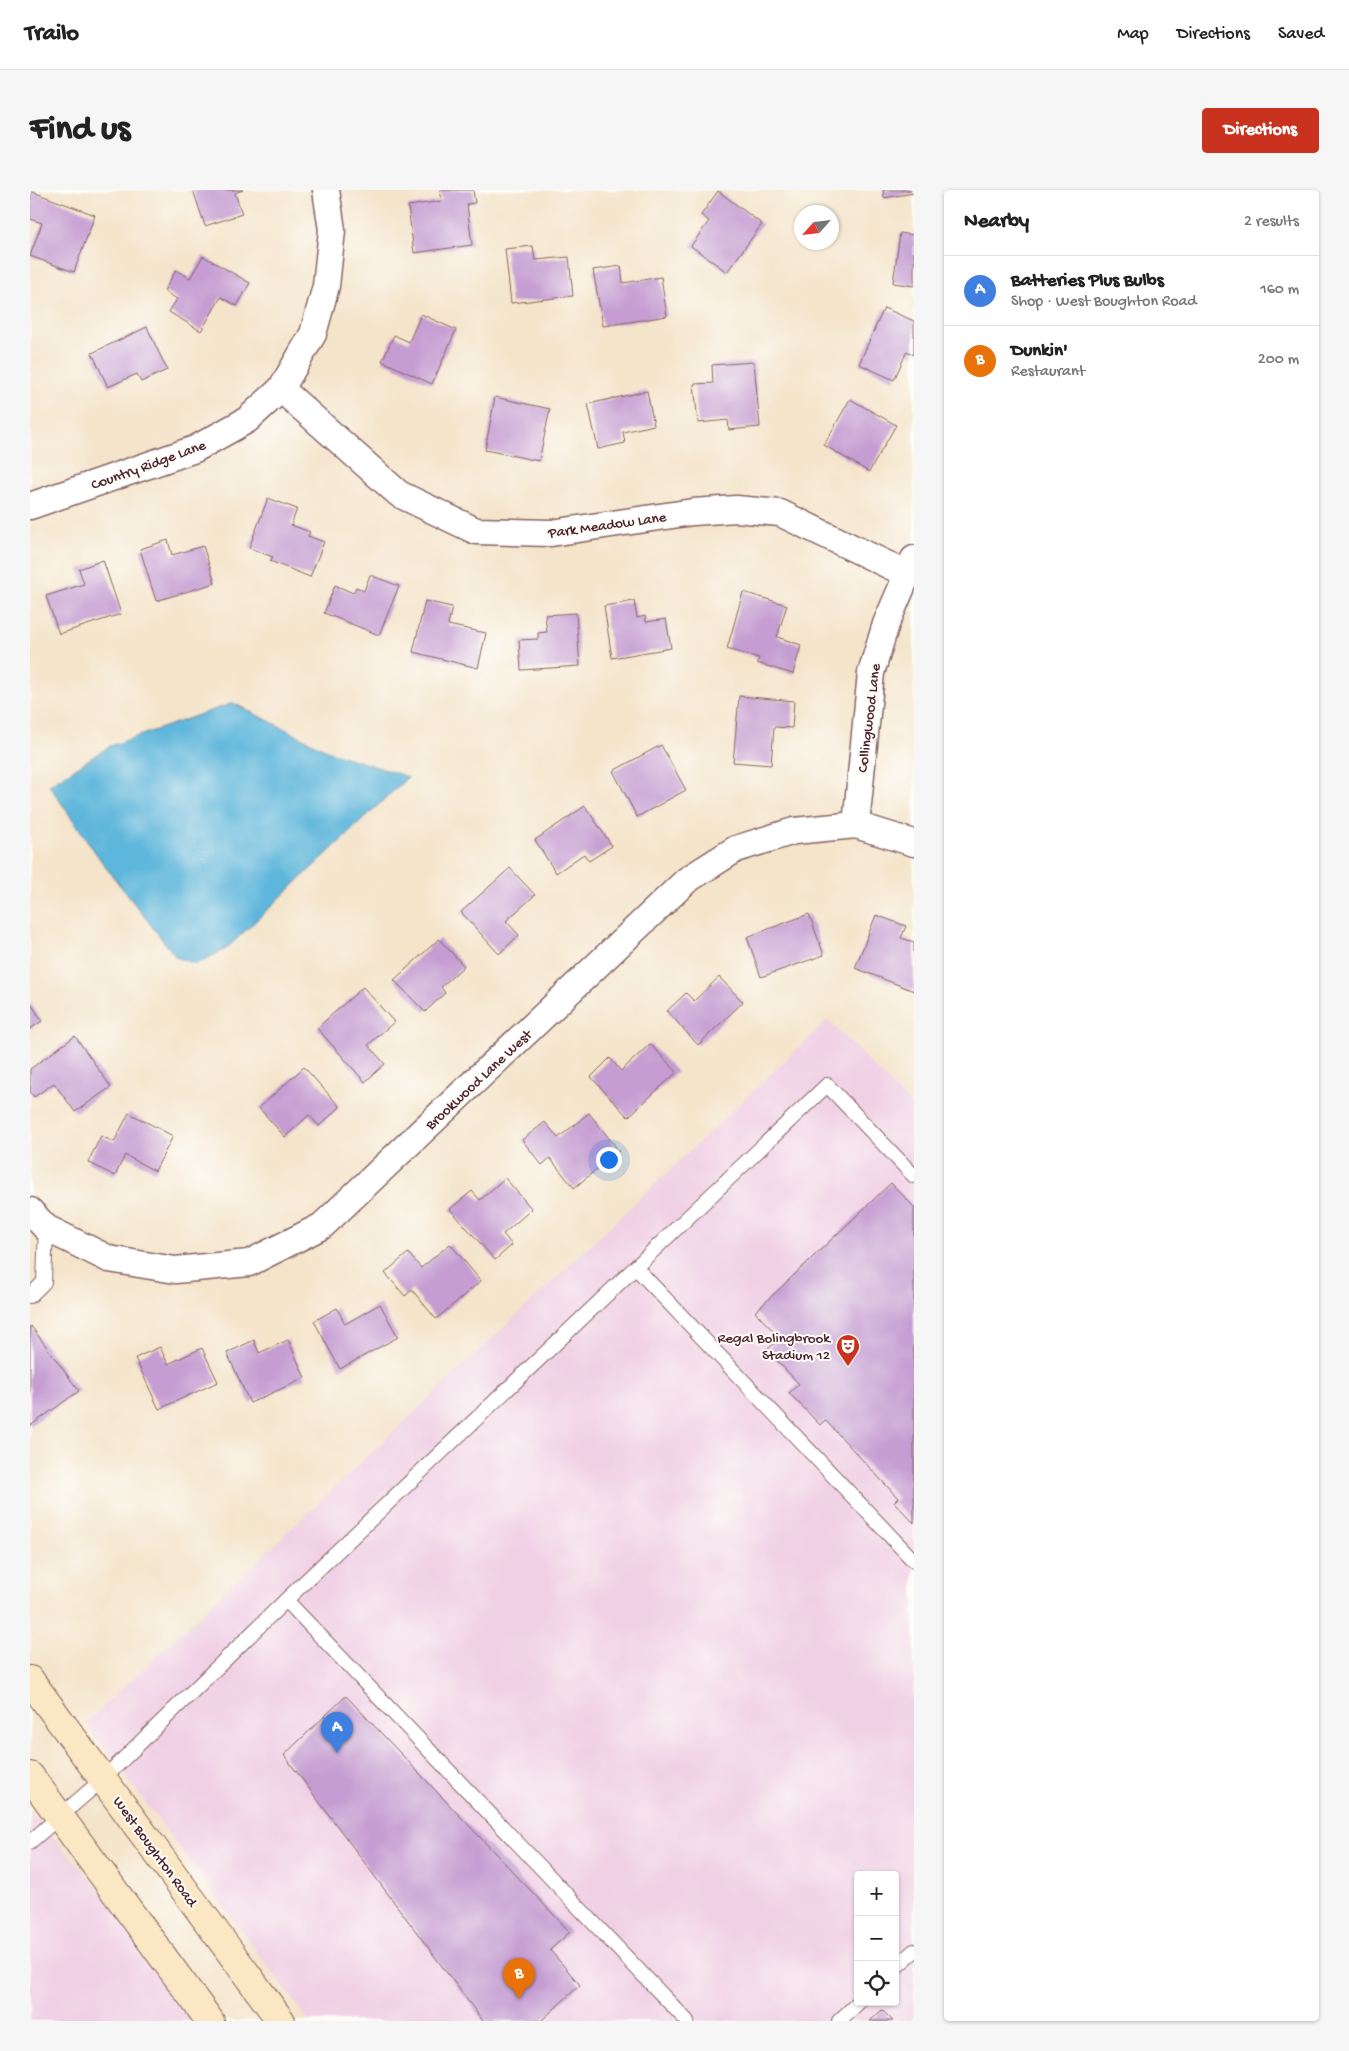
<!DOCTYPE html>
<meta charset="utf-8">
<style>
body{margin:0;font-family:"Gochi Hand",sans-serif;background:#f6f6f6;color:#222}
.controls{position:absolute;right:15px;bottom:15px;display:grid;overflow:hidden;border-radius:5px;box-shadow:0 1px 4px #0004}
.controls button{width:45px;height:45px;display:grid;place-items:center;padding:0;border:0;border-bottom:1px solid #e0e0e0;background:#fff;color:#222;font:25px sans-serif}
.compass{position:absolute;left:764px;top:15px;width:45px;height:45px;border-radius:50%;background:#fff;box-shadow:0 1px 4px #0004;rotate:243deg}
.you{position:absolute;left:578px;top:969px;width:18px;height:18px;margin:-12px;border:4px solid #fff;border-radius:50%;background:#1a73e8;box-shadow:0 0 0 8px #1a73e833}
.badge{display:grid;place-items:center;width:32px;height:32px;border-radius:50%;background:#c8321e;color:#fff;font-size:16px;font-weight:700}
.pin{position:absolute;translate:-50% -41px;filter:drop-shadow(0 1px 2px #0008)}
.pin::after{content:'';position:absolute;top:26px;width:18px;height:15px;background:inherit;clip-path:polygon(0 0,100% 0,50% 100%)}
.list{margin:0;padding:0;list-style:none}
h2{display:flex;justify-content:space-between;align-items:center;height:65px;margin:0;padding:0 20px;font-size:21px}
h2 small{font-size:16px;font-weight:400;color:#767676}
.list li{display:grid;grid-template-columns:32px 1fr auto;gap:15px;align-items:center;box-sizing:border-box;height:70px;padding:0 20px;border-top:1px solid #e0e0e0}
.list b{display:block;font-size:19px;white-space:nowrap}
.list p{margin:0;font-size:16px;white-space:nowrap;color:#767676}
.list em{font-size:16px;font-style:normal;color:#767676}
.icon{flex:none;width:28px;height:28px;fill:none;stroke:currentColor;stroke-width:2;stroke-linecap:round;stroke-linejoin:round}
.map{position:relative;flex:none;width:884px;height:1831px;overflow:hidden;border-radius:5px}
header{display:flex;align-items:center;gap:30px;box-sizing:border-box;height:70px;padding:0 25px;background:#fff;border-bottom:1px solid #e0e0e0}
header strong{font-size:24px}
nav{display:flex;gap:28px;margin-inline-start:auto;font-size:18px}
.intro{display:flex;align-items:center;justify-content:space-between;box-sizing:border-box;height:120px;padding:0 30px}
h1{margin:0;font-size:35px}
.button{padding:12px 22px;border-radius:5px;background:#c8321e;color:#fff;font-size:18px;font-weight:700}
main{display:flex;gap:30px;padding:0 30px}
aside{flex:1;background:#fff;border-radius:5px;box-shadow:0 1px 4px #0004}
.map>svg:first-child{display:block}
</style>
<header>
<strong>Trailo</strong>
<nav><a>Map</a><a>Directions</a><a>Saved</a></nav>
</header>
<div class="intro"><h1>Find us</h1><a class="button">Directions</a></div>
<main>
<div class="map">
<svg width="884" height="1831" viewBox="0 0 884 1831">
<rect width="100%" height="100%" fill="#fdfcf7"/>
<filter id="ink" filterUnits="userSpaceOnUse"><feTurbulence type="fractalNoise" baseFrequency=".02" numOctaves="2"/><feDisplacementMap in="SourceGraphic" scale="10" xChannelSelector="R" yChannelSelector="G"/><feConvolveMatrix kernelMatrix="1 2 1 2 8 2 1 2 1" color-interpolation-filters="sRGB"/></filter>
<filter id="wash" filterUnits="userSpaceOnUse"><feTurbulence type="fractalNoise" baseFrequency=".0096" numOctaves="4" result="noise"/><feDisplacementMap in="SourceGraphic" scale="20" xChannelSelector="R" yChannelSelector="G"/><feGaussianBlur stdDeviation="1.12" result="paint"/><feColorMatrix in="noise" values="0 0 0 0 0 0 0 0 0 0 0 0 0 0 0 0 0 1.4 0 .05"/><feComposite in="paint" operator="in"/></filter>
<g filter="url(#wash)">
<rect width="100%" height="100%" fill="#f4e4ca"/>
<g fill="#f0d0e5" fill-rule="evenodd">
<path d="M798,830l86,88v913h-605l-223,-298zM828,1685h37v127h-37z"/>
<polygon points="0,1621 72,1702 166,1831 0,1831"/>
</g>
<polygon fill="#5db6db" stroke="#546a83" points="203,513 303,563 378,587 196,759 166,774 146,767 74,675 19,595 80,556"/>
<g id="blocks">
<g fill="#c59dd2">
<polygon points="163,0 213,0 205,3 212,24 175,36"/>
<polygon points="410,0 443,0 445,13 437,14 442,55 384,63 378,16 412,11"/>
<polygon points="853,0 884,0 884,3 854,8"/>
<polygon points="0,1 65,25 44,82 0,66 12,33 0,29"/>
<polygon points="688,1 732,34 697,82 661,56 679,31 671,25"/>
<polygon points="870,43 884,45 884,96 863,93"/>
<polygon points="503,56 505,70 539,67 543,106 481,113 475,59"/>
<polygon points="173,66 220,93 207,116 191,107 171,141 139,122 147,109 134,101 146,80 160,88"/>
<polygon points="591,76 593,93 631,87 637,126 573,136 563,80"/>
<polygon points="854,118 884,131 884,165 877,161 864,190 829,174"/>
<polygon points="391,124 426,140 402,194 352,171 364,145 379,152"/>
<polygon points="117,137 137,180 111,192 107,184 78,197 62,163"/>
<polygon points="724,172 730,237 699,240 698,230 668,233 664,194 683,193 682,175"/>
<polygon points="617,201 624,235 593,242 595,253 568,259 558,214"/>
<polygon points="465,207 520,219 509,271 455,260"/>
<polygon points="820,209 866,235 839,282 794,255"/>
<polygon points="238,308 267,319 261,335 280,342 278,346 294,352 280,387 240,371 243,367 219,358"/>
<polygon points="138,350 142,365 173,356 185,393 126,411 110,359"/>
<polygon points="73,370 91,424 29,444 16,406 54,394 49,379"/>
<polygon points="340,385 369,396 349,445 294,423 305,395 323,403 326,397 334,401"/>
<polygon points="713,402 757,415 747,447 771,455 763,484 727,473 729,468 697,459"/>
<polygon points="395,411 422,417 418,435 456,443 448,478 383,462"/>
<polygon points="604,411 607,428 615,426 616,432 636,429 641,458 582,468 574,416"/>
<polygon points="546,423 550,476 491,480 489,450 508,449 508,443 517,442 515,425"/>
<polygon points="709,506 764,511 762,538 744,537 741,575 703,572"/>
<polygon points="631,555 656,600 607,627 583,581"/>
<polygon points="555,616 582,656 559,671 554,664 526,683 505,650"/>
<polygon points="480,678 505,705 476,731 489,745 469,764 431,722"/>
<polygon points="779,724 794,765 731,787 717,747"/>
<polygon points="846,725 876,736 871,748 884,752 884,801 825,778"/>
<polygon points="409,749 434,776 411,797 415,803 395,822 364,790"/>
<polygon points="689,787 713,812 668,855 637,821 656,803 664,811"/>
<polygon points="333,797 364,832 338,855 355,874 335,892 287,838"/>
<polygon points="0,812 12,831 0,839"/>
<polygon points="45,846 81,897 45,922 24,893 4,907 0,902 0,879"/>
<polygon points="620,854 647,882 598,927 561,887 580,868 591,881"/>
<polygon points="274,877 310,917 289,936 279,925 255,947 229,918"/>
<polygon points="99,923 143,946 125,981 95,965 85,986 58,972 71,946 84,952"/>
<polygon points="559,923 589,961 544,998 520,968 512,975 492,950 515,932 528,948"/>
<polygon points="475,988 502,1019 473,1044 482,1055 465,1070 420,1019 442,1001 450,1010"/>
<polygon points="861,993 884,1017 884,1333 864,1312 868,1308 795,1230 790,1235 759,1203 769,1194 737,1160 750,1148 725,1122"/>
<polygon points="420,1054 451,1091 406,1129 382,1100 375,1106 355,1083 378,1063 391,1078"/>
<polygon points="350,1114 368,1147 310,1179 284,1131 307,1118 315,1134"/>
<polygon points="1,1136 49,1201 0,1236 0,1137"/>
<polygon points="224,1150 229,1163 258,1150 275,1188 220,1213 197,1163"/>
<polygon points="130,1157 138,1174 172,1158 188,1192 129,1219 105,1168"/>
<polygon points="316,1506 540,1742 520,1760 550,1795 511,1831 453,1831 254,1565"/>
<polygon points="852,1820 863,1831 840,1831"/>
</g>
</g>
</g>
<g filter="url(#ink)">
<use href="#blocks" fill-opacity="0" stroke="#866463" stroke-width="1"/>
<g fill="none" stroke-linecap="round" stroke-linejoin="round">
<g stroke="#866463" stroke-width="16">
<g id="lane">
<polyline points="606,1078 884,1371"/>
<polyline points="0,1106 14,1092 16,1038"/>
<polyline points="256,1410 657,1831"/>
<polyline points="0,1652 73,1589 256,1410 797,895 884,986"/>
<polyline points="865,1778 884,1761"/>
<polyline points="809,1831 829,1812"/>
</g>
</g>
<g stroke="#866463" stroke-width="29">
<g id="street">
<polyline points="251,199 369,304 446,341 521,343 663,322 706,319 750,323 877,384"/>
<polyline points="0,316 165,259 217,230 251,199 283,144 296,96 302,40 296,0"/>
<polyline points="826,635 841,483 856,434 884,369"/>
<polyline points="0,1021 16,1038 79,1069 145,1080 219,1073 292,1036 657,690 706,659 764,641 826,635 884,653"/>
</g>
</g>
<g stroke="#866463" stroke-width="30">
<g id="secondary">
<polyline points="0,1490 251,1831"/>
<polyline points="0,1586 180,1831"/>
</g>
</g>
<use href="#lane" stroke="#fff" stroke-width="14"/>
<use href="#street" stroke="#fff" stroke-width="26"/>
<use href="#secondary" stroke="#fbe7c3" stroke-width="28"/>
</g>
</g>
<defs>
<g id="theatre-pin" transform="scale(1.25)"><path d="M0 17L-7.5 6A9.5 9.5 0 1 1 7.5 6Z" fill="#c8321e" stroke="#fdfcf7"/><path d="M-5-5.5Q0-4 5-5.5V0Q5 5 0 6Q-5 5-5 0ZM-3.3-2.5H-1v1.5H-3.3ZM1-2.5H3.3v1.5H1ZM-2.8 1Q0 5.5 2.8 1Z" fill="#fff"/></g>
</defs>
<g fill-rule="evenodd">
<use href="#theatre-pin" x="818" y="1156"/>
</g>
<g text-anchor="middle" stroke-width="4" stroke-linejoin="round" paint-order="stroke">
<g font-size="15" fill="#4a1f2b" stroke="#fdfcf7">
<text transform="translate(118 274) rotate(-20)" y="5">Country Ridge Lane</text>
<text transform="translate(577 334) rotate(-8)" y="5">Park Meadow Lane</text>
<text transform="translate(838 528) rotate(-83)" y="5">Collingwood Lane</text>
<text transform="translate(448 889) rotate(-43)" y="5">Brookwood Lane West</text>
<text transform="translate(126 1661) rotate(54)" y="5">West Boughton Road</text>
</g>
<g font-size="15" fill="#4a1f2b" stroke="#fdfcf7" text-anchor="end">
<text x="800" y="1152">Regal Bolingbrook<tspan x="800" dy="17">Stadium 12</tspan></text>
</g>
</g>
</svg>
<div class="controls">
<button>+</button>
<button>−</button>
<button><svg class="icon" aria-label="locate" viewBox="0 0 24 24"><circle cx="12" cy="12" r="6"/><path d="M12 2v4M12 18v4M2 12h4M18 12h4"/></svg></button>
</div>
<svg class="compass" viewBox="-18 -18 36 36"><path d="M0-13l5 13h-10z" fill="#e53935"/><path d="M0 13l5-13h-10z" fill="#767676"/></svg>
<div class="you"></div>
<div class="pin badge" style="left:307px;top:1563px;background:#3f7fe0">A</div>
<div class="pin badge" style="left:489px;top:1809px;background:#e8710a">B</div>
</div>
<aside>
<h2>Nearby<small>2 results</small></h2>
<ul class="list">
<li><span class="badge" style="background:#3f7fe0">A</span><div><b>Batteries Plus Bulbs</b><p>Shop · West Boughton Road</p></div><em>160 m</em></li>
<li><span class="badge" style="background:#e8710a">B</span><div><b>Dunkin'</b><p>Restaurant</p></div><em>200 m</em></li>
</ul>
</aside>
</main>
